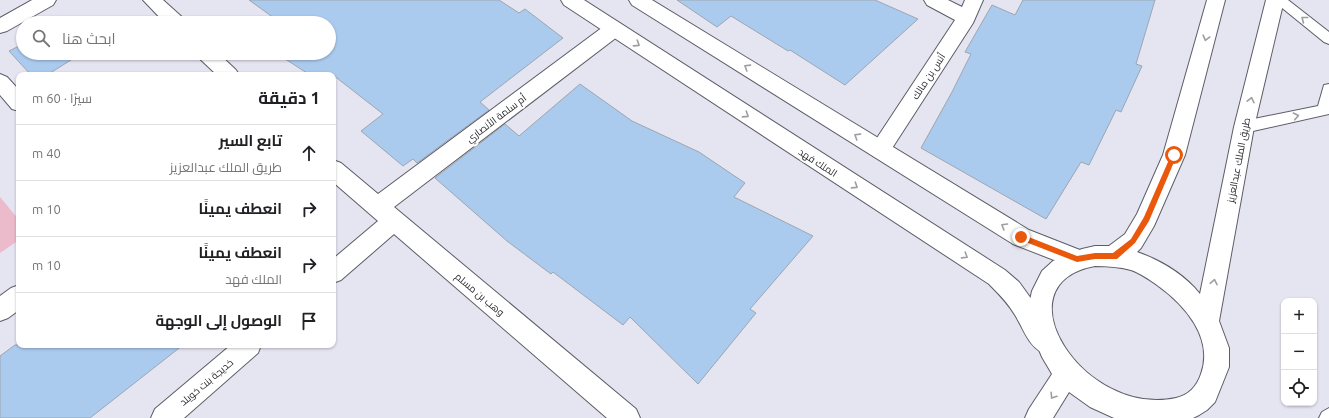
<!DOCTYPE html>
<html lang="ar">
<meta charset="utf-8">
<style>
body{margin:0;font-family:Ubuntu,Cairo,sans-serif;background:#f6f6f6;color:#202124;direction:rtl}
.controls{position:absolute;right:12px;bottom:12px;display:grid;overflow:hidden;border-radius:8px;box-shadow:0 1px 3px #0004}
.controls button{width:36px;height:36px;display:grid;place-items:center;padding:0;border:0;border-bottom:1px solid #e0e0e0;background:#fff;color:#202124;font:20px sans-serif}
.stop{position:absolute;width:12px;height:12px;margin:-9px;border:3px solid #ea580c;border-radius:50%;background:#fff}
.stop.end{background:#ea580c;border-color:#fff;box-shadow:0 1px 4px #0008}
.list{margin:0;padding:0;list-style:none}
h2{display:flex;justify-content:space-between;align-items:center;height:52px;margin:0;padding:0 16px;font-size:17px}
h2 small{font-size:13px;font-weight:400;color:#757577}
.list li{display:grid;grid-template-columns:26px 1fr auto;gap:12px;align-items:center;box-sizing:border-box;height:56px;padding:0 16px;border-top:1px solid #e0e0e0}
.list b{display:block;font-size:15px;white-space:nowrap}
.list p{margin:0;font-size:13px;white-space:nowrap;color:#757577}
.list em{font-size:13px;font-style:normal;color:#757577}
.icon{flex:none;width:22px;height:22px;fill:none;stroke:currentColor;stroke-width:2;stroke-linecap:round;stroke-linejoin:round}
.map{position:relative;flex:none;width:1329px;height:418px;overflow:hidden;direction:ltr}
.search{position:absolute;background:#fff;box-shadow:0 1px 3px #0004;left:16px;top:16px;width:320px;height:44px;display:flex;align-items:center;gap:10px;box-sizing:border-box;padding:0 14px;border-radius:22px;color:#757577;font-size:15px}
.panel{position:absolute;background:#fff;box-shadow:0 1px 3px #0004;left:16px;top:72px;width:320px;height:276px;border-radius:8px;direction:rtl}
.map>svg:first-child{display:block}
</style>
<div class="map">
<svg width="1329" height="418" viewBox="0 0 1329 418">
<rect width="100%" height="100%" fill="#e5e4f1"/>
<polygon fill="#ebbbcc" points="0,197 19,220 19,240 0,253"/>
<g fill="#aacaee" stroke="#9ea6b0">
<polygon points="249,0 499,0 519,13 525,9 563,38 480,102 489,110 417,163 413,159 403,166 361,131 383,114 333,75 310,75 276,53 329,53 329,23 281,23"/>
<polygon points="677,0 875,0 918,19 845,85 790,50 788,51 731,16 717,27"/>
<polygon points="1023,0 1155,0 1136,64 1142,66 1121,112 1116,110 1089,165 1081,162 1046,219 921,148 952,92 971,54 965,52 992,5 1015,15"/>
<polygon points="23,44 23,53 82,53 47,75 31,75 9,51"/>
<polygon points="580,84 632,121 699,152 745,183 734,197 813,236 750,309 756,313 698,384 630,317 623,325 553,272 551,274 507,241 435,178 505,124 519,136"/>
<polygon points="15,345 183,345 90,418 0,418 0,356"/>
</g>
<g fill="none" stroke-linecap="round" stroke-linejoin="round">
<g stroke="#5d5d67" stroke-width="2">
<g id="service">
<polygon points="1274,0 1288,0 1329,32 1329,44 1324,42 1276,3"/>
<polygon points="1329,84 1329,114 1244,133 1239,131 1237,127 1239,123 1244,121 1318,106 1324,85"/>
<polygon points="1329,408 1329,418 1319,418 1322,412"/>
</g>
</g>
<g stroke="#5d5d67" stroke-width="2">
<g id="minor">
<polygon points="32,0 56,0 53,5 7,31 0,33 0,18"/>
<polygon points="143,0 163,0 183,18 185,23 165,23"/>
<polygon points="924,0 948,0 962,7 965,0 983,0 973,23 887,156 880,159 873,156 870,150 873,144 955,20 927,5"/>
<polygon points="614,22 621,24 623,29 621,34 394,207 636,409 640,418 607,418 394,234 341,280 333,283 333,259 378,221 333,182 333,160 341,163 378,194 607,24"/>
<polygon points="196,53 218,53 236,70 239,75 217,75 199,58"/>
<polygon points="0,74 7,77 19,90 19,111 12,109 0,95"/>
<polygon points="19,285 19,310 8,318 0,321 0,296 11,288"/>
<polygon points="231,345 261,345 258,353 184,418 151,418 155,409"/>
</g>
</g>
<g stroke="#5d5d67" stroke-width="2">
<g id="tertiary">
<path d="M561,0h23l421,270 14,12 13,18 9,17 15,18 3,8 -3,8 -9,4c-19,-8 -22,-24 -32,-40 -7,-12 -16,-21 -26,-31l-425,-279z"/>
<polygon points="629,0 652,0 1029,230 1085,252 1088,259 1085,266 1077,269 1013,244 632,5"/>
</g>
</g>
<g stroke="#5d5d67" stroke-width="2">
<path id="primary" d="M1207,0h18l-40,155 -31,71 -13,22 -4,4c23,8 47,22 63,42l34,-167 32,-127h18l-30,127 -35,194 10,27v19l-14,35 -8,8 -8,5 -6,3h-79l-24,-11 -21,-15 -16,26h-28l4,-9 23,-35 -10,-17 -9,-22 -4,-15v-15l3,-14 10,-20 11,-10 29,-12 13,-3h14l16,-12 12,-20 26,-59zM1095,266c12,0 25,1 36,4 9,3 19,10 26,15 28,20 57,53 44,89 -4,12 -12,21 -25,24 -92,20 -179,-114 -81,-132z"/>
</g>
<use href="#service" fill="#fff" fill-rule="evenodd"/>
<use href="#minor" fill="#fff" fill-rule="evenodd"/>
<use href="#tertiary" fill="#fff" fill-rule="evenodd"/>
<use href="#primary" fill="#fff" fill-rule="evenodd"/>
</g>
<defs><path id="oneway-chevron" d="M-2-3.5L2.5 0L-2 3.5" fill="none" stroke-width="1.6" stroke-linecap="round" stroke-linejoin="round"/></defs>
<g stroke="#9e9da0">
<use href="#oneway-chevron" transform="translate(1304 19) rotate(-142)"/>
<use href="#oneway-chevron" transform="translate(1206 38) rotate(105)"/>
<use href="#oneway-chevron" transform="translate(637 44) rotate(33)"/>
<use href="#oneway-chevron" transform="translate(747 67) rotate(-148)"/>
<use href="#oneway-chevron" transform="translate(1251 100) rotate(-77)"/>
<use href="#oneway-chevron" transform="translate(746 115) rotate(33)"/>
<use href="#oneway-chevron" transform="translate(1296 116) rotate(-12)"/>
<use href="#oneway-chevron" transform="translate(857 136) rotate(-148)"/>
<use href="#oneway-chevron" transform="translate(855 186) rotate(33)"/>
<use href="#oneway-chevron" transform="translate(1004 226) rotate(-149)"/>
<use href="#oneway-chevron" transform="translate(965 256) rotate(32)"/>
<use href="#oneway-chevron" transform="translate(1214 282) rotate(-79)"/>
<use href="#oneway-chevron" transform="translate(1053 396) rotate(123)"/>
</g>
<polygon fill="#ea580c" points="1174,152 1177,155 1149,221 1135,243 1117,259 1095,259 1077,262 1018,239 1017,237 1021,234 1077,256 1095,253 1113,253 1131,239 1144,217 1171,155"/>
<g text-anchor="middle" stroke-width="4" stroke-linejoin="round" paint-order="stroke">
<g font-size="10" fill="#27262b" stroke="#fff">
<text transform="translate(928 76) rotate(-57)" y="4">أنس بن مالك</text>
<text transform="translate(496 118) rotate(-37)" y="4">أم سلمة الأنصاري</text>
<text transform="translate(1238 160) rotate(-79)" y="4">طريق الملك عبدالعزيز</text>
<text transform="translate(818 162) rotate(33)" y="4">الملك فهد</text>
<text transform="translate(480 294) rotate(40)" y="4">وهب بن مسلم</text>
<text transform="translate(206 382) rotate(-40)" y="4">خديجة بنت خويلد</text>
</g>
</g>
</svg>
<div class="controls">
<button>+</button>
<button>−</button>
<button><svg class="icon" aria-label="locate" viewBox="0 0 24 24"><circle cx="12" cy="12" r="6"/><path d="M12 2v4M12 18v4M2 12h4M18 12h4"/></svg></button>
</div>
<div class="stop" style="left:1174px;top:155px"></div>
<div class="stop end" style="left:1021px;top:237px"></div>
<div class="search"><svg class="icon" aria-label="search" viewBox="0 0 24 24"><circle cx="10" cy="10" r="6"/><path d="M15 15l6 6"/></svg>ابحث هنا</div>
<section class="panel">
<h2>1 دقيقة<small>سيرًا · 60 m</small></h2>
<ul class="list">
<li><svg class="icon" aria-label="ahead" viewBox="0 0 24 24"><path d="M12 20V5M6 11l6-6 6 6"/></svg><div><b>تابع السير</b><p>طريق الملك عبدالعزيز</p></div><em>40 m</em></li>
<li><svg class="icon" aria-label="right" viewBox="0 0 24 24"><path d="M7 20v-9h11M14 6l5 5-5 5"/></svg><div><b>انعطف يمينًا</b></div><em>10 m</em></li>
<li><svg class="icon" aria-label="right" viewBox="0 0 24 24"><path d="M7 20v-9h11M14 6l5 5-5 5"/></svg><div><b>انعطف يمينًا</b><p>الملك فهد</p></div><em>10 m</em></li>
<li><svg class="icon" aria-label="arrive" viewBox="0 0 24 24"><path d="M6 21V4h12l-3 4 3 4H6"/></svg><div><b>الوصول إلى الوجهة</b></div></li>
</ul>
</section>
</div>
